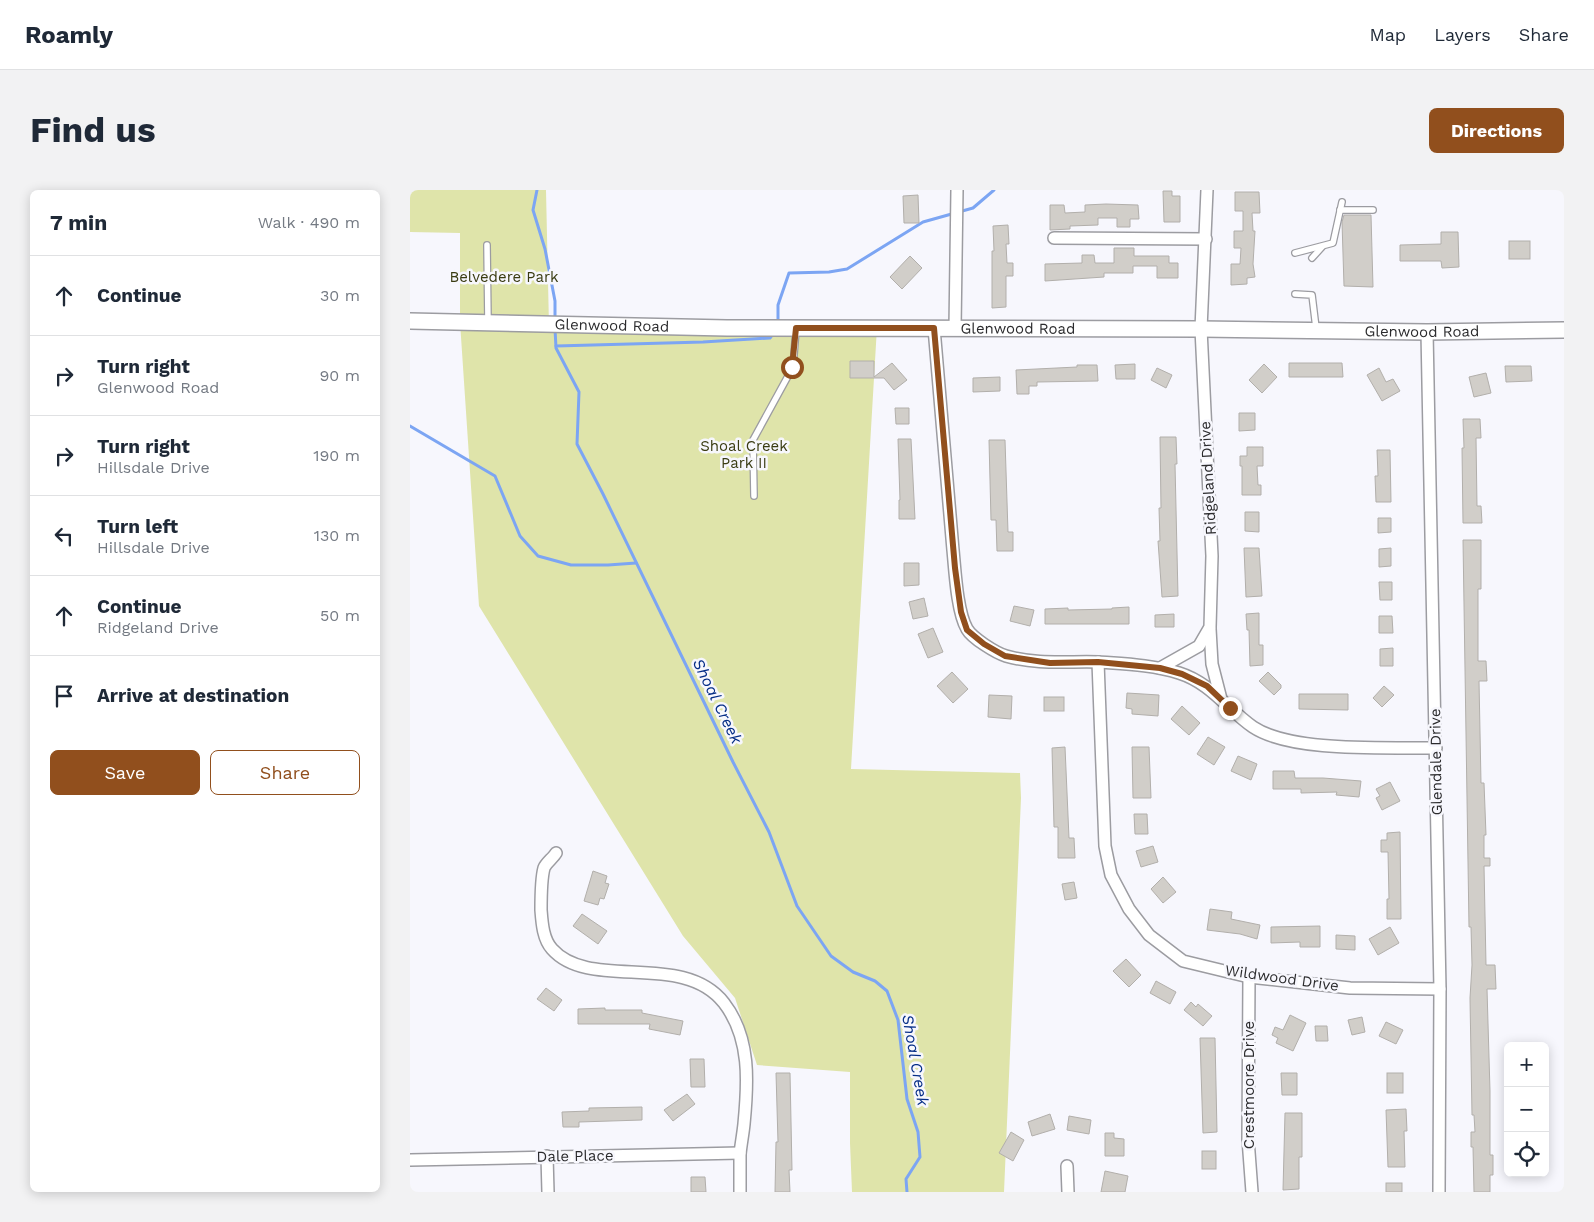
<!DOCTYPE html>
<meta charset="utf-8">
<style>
body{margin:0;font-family:"Work Sans",sans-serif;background:#f2f2f3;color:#1f2937}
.controls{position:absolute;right:15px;bottom:15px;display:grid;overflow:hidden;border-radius:8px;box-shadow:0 2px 12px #0003}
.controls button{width:45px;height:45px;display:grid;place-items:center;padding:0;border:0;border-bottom:1px solid #e0e1e3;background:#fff;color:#1f2937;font:25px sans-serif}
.stop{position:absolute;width:15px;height:15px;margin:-11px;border:4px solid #914f1d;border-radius:50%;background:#fff}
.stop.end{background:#914f1d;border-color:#fff;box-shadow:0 1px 5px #0008}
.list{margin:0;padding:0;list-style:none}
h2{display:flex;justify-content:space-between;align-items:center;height:65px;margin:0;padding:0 20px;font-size:21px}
h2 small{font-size:16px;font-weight:400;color:#747a83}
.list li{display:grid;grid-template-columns:32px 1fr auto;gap:15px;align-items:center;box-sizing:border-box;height:80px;padding:0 20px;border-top:1px solid #e0e1e3}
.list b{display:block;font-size:19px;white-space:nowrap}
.list p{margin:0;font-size:16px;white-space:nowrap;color:#747a83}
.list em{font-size:16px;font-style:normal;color:#747a83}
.actions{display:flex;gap:10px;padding:15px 20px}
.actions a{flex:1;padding:11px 0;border:1px solid #914f1d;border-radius:8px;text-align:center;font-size:18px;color:#914f1d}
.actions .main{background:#914f1d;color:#fff}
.icon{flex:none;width:28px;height:28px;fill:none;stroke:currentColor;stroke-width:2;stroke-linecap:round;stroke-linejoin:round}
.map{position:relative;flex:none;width:1154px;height:1002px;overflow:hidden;border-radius:8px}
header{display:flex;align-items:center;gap:30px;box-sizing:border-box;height:70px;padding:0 25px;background:#fff;border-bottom:1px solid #e0e1e3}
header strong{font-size:24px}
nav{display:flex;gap:28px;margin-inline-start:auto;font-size:18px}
.intro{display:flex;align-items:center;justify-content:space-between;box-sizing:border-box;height:120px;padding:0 30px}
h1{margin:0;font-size:35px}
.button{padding:12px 22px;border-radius:8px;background:#914f1d;color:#fff;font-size:18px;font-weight:700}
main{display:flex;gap:30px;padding:0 30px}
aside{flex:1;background:#fff;border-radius:8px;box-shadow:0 2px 12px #0003}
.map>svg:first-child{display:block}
</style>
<header>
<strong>Roamly</strong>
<nav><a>Map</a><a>Layers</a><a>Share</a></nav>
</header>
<div class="intro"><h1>Find us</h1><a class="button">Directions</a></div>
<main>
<aside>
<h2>7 min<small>Walk · 490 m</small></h2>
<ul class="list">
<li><svg class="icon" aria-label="ahead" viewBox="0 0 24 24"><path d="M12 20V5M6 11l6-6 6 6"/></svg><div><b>Continue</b></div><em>30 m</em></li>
<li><svg class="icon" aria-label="right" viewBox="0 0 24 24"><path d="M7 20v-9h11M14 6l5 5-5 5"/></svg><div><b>Turn right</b><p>Glenwood Road</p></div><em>90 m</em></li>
<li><svg class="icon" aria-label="right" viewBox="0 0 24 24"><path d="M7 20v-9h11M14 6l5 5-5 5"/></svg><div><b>Turn right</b><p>Hillsdale Drive</p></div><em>190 m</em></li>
<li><svg class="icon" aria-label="left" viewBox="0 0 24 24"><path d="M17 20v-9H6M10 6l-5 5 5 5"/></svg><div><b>Turn left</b><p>Hillsdale Drive</p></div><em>130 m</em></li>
<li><svg class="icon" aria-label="ahead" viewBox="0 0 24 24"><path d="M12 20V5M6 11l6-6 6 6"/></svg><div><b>Continue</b><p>Ridgeland Drive</p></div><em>50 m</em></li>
<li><svg class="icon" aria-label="arrive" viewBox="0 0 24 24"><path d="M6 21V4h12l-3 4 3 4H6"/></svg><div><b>Arrive at destination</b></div></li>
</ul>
<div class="actions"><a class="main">Save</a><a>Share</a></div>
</aside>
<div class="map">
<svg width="1154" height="1002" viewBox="0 0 1154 1002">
<rect width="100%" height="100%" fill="#f7f7fd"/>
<polygon fill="#dfe4aa" points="0,0 136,0 139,136 467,137 441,579 610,583 611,608 594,1002 442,1002 440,953 440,882 347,875 325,808 273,746 69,416 50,132 50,43 0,42"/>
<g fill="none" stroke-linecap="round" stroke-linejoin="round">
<g stroke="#7ca5f3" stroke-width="3">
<polyline points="127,0 123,20 135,59 145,111 145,130"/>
<polyline points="368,134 368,115 379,83 419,82 437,79 513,32 563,18 584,0"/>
<polyline points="145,139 146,158 169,202 167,254 193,304 323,572 359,642 387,716 421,766 443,782 465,791 477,801 488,830 497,909 508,942 510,967 496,989 497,1002"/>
<polyline points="146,156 293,152 360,148 363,144"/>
<polyline points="0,236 85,286 110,346 128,366 161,375 198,375 226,373"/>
</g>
</g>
<g fill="#d1cec9" stroke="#b2afab">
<polygon points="753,1 762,1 762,6 770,6 770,32 754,32"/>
<polygon points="825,2 849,2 850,23 842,23 843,41 845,41 843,74 845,87 837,88 837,94 821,95 821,74 830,74 831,58 824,58 824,41 833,41 833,21 825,21"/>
<polygon points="508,5 509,33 494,33 493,6"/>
<polygon points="696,14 728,15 729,29 720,29 720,37 707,37 707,28 688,28 688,35 660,36 660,39 640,40 640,15 654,15 655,23 675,22 675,15"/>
<polygon points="934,25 961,25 963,97 934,96 932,32"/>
<polygon points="598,35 599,54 596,54 597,73 603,73 603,86 596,86 596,117 582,118 582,61 584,61 583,36"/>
<polygon points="1031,42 1048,42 1049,77 1032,78 1031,71 990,71 990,55 1031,54"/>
<rect x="1099" y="51" width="21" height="18"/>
<polygon points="704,58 724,58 724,66 759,66 759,73 768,73 768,88 747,88 747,76 723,76 723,83 694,83 694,87 635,91 635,74 672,73 672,65 684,65 685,73 704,73"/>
<polygon points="500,66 512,78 492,99 480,87"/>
<polygon points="440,171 464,171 464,187 482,173 497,190 484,200 474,188 440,188"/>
<polygon points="879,173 932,173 933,187 879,187"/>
<polygon points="725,174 725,189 706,189 705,175"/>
<polygon points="854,174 867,187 852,203 839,190"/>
<polygon points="667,175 687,175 688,191 627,192 627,196 619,196 619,204 607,204 606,180 667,177"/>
<polygon points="1095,176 1121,176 1122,191 1096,192"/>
<polygon points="747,178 762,185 756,198 741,190"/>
<polygon points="969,178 976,192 983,189 990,201 972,211 957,185"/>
<polygon points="1076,183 1081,203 1064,207 1059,187"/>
<polygon points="590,187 590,201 563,202 563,188"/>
<polygon points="485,218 499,218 499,234 486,234"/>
<polygon points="829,223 845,223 845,240 829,241"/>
<polygon points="1053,229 1070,229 1071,248 1066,248 1067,316 1071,316 1072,333 1053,333 1052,258 1054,258"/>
<polygon points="750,247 766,247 767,274 765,274 768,406 752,407 748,351 750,351 749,318 751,318"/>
<polygon points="488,249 501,249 505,329 489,329 489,310 490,310"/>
<polygon points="579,250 595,250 598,342 603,342 603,361 587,361 586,330 581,330"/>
<polygon points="837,257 853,257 853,276 847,276 848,295 851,295 851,305 832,305 832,276 830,276 830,266 837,266"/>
<polygon points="967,260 980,260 981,312 966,312 965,286 968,286"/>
<polygon points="835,322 849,322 849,342 835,341"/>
<polygon points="968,328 981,328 981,342 968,343"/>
<polygon points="1053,350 1071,350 1071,399 1068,399 1068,471 1076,471 1077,491 1069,491 1071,593 1074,593 1076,645 1074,645 1074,668 1080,668 1080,676 1074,676 1076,775 1085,775 1086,799 1077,799 1080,901 1080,965 1083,965 1083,985 1080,985 1080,1002 1064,1002 1063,957 1061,957 1061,942 1065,942 1064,925 1062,925 1060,808 1062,775 1061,737 1059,737"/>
<polygon points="834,358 849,358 852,406 836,407"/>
<polygon points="981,358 981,376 969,377 969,359"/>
<polygon points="494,373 509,373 509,395 494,396"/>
<polygon points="969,392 982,392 982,410 970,410"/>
<polygon points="514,408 518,426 503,429 499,412"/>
<polygon points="604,416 624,420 620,436 600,431"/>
<polygon points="719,417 719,434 635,434 635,419 658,418 658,420 702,419 702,418"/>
<polygon points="849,423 849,455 853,455 853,475 840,476 839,440 837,440 836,424"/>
<polygon points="764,424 764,437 745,437 745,425"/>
<polygon points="969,426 982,426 983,443 969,443"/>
<polygon points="523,438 533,462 518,468 508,444"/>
<polygon points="983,458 983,476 970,476 970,459"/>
<polygon points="542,482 558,499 543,513 527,496"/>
<polygon points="858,482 871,495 871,498 864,505 849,491"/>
<polygon points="974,496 984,505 972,517 963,508"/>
<polygon points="717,503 749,505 748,526 722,524 722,519 716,518"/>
<polygon points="889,504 938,504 938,520 889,519"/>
<polygon points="579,505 602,506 601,529 578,527"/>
<rect x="634" y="507" width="20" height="14"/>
<polygon points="772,516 790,533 779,545 761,529"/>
<polygon points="798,547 815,557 804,575 787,564"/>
<polygon points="655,557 659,648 664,648 665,668 648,668 648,637 644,637 642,558"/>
<polygon points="722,557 739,557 741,608 723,608"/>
<polygon points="828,566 847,574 841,590 821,581"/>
<polygon points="863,581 884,581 885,588 913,588 951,591 949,607 926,605 927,602 891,603 891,599 863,599"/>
<polygon points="980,592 990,611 972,620 966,608 970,606 966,599"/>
<polygon points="724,624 737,624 738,644 725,644"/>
<polygon points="990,642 991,729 977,729 977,709 979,709 978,662 971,662 971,650 977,650 977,643"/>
<polygon points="743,656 748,672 731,677 726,661"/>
<polygon points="183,681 197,686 195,693 199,694 194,709 190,708 188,715 174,711"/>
<polygon points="753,687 766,702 753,713 741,699"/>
<polygon points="664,692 667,708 655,710 652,694"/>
<polygon points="800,719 822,722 821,729 850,735 847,749 830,744 797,740"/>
<polygon points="172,724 197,741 188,754 163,736"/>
<polygon points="910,736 910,757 890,757 890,752 861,753 861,737"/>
<polygon points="980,737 989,753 968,765 959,749"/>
<polygon points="926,745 945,746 945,760 926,759"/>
<polygon points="716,769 731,785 719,797 703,781"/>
<polygon points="746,791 766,802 760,814 740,803"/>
<polygon points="136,798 152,810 144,821 127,809"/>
<polygon points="781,812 786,817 788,814 802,826 793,836 774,820"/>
<polygon points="195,818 195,820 232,820 232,823 273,831 270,845 239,839 240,834 168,834 168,819"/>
<polygon points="880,825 896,833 883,861 866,853 868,848 862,845 865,837 873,840"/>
<polygon points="952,827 955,842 942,845 938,830"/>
<polygon points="976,832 993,840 986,854 969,846"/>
<polygon points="905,836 917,836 918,851 906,851"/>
<polygon points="790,848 805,848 807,942 793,943"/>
<polygon points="280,869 294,869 295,897 281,897"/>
<polygon points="366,883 380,883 382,980 379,980 380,1002 365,1002 366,952 368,952"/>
<polygon points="871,883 887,883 887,905 872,905"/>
<rect x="977" y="883" width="16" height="20"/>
<polygon points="277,904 285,914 263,931 254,920"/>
<polygon points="232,917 232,930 169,932 169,937 153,937 152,922 179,921 179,918"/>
<polygon points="996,919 997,941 994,941 995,977 978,977 976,920"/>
<polygon points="875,923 892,923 892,967 889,967 889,999 873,1000"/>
<polygon points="640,924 645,939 622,946 618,932"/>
<polygon points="659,926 681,930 679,944 657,940"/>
<polygon points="601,942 614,950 603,971 589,963"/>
<polygon points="695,943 704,943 704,948 714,949 714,966 695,966"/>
<rect x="792" y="961" width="14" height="18"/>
<polygon points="695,981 718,986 715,1002 691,1002"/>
<polygon points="281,987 295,987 296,1002 281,1002"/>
<rect x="976" y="993" width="16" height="9"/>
</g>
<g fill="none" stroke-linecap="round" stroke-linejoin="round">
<g stroke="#9c9ca1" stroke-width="8">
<g id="service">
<polyline points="930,20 963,20"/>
<polyline points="77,55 78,132"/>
<polyline points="885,63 923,53 932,12"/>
<polyline points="902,68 912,57"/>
<polyline points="885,104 902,105 906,138"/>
<polyline points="344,306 343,250 383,177 386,140"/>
</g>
</g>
<g stroke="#9c9ca1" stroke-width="14">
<g id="minor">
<polyline points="644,48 796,49"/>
<path d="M524,138c6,74 12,148 19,222 2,20 4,62 14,79 5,9 29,24 39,27 31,9 62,5 93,6 26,2 54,3 80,11 32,10 48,36 74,54 39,26 135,20 183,21"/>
<polyline points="545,138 547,0"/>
<polyline points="1017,142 1030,799 1029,1002"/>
<polyline points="800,439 802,474 811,509"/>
<polyline points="688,472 695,656 701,685 719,719 739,745 773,771 839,787 940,798 1030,799"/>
<polyline points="750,478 789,456 800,437 802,366 791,139 797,0"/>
<path d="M146,663c-3,5 -10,10 -12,15 -3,11 -3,31 -3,42 1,13 2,29 11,39 38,43 131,1 172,54 27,35 24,80 20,121 -1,10 -3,20 -4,30 0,13 0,25 0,38"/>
<polyline points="839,787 838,949 842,1002"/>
<polyline points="137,966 138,1002"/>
<polyline points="0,970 330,963"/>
<polyline points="657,976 658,1002"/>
</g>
</g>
<g stroke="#9c9ca1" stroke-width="18">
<g id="secondary">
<path id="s1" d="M0,131l317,7 474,1 226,3 137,-2"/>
</g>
</g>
<use href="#service" stroke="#fff" stroke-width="5.5"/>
<use href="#minor" stroke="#fff" stroke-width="11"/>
<use href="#secondary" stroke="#fff" stroke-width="15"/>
</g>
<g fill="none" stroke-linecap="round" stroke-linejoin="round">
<polyline stroke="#914f1d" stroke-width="6" points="382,177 386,138 524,138 545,378 551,422 557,440 574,454 595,466 640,473 688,472 750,478 772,484 797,496 820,518"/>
</g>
<g text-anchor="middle" stroke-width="5" stroke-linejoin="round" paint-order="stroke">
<g font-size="15" fill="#3a3c12" stroke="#f7f7fd">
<text x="94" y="92">Belvedere Park</text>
<text x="334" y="261">Shoal Creek<tspan x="334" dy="17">Park II</tspan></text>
</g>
<g font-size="15" fill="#2b2b2d" stroke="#f7f7fd">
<text dy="5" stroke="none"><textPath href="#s1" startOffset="202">Glenwood Road</textPath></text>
<text dy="5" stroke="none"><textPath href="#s1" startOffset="608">Glenwood Road</textPath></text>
<text dy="5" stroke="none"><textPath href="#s1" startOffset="1012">Glenwood Road</textPath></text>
<text transform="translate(798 288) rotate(-93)" y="5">Ridgeland Drive</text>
<text transform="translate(1026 572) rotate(-91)" y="5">Glendale Drive</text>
<text transform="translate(872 788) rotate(8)" y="5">Wildwood Drive</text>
<text transform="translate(839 895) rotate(-90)" y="5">Crestmoore Drive</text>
<text transform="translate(165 966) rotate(-1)" y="5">Dale Place</text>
</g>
<g font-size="16" font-style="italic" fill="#062e86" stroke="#f7f7fd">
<text transform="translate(308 511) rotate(64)" y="6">Shoal Creek</text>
<text transform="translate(506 870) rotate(80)" y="6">Shoal Creek</text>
</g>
</g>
</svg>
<div class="controls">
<button>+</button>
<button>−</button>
<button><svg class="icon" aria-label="locate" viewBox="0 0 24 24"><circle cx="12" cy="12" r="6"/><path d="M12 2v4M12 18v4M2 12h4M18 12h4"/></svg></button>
</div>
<div class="stop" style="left:382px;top:177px"></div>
<div class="stop end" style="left:820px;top:518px"></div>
</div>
</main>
